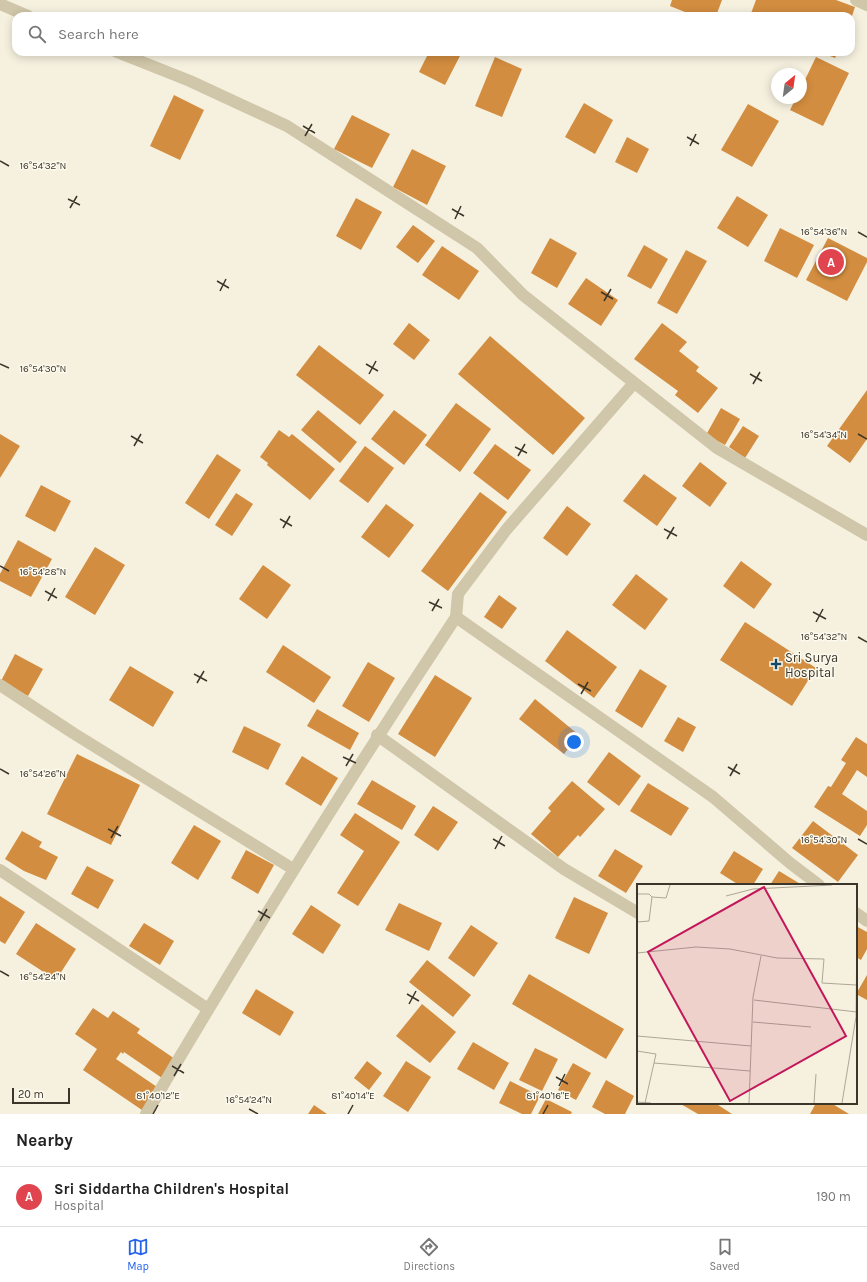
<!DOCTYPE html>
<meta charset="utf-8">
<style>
body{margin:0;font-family:Karla,sans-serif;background:#f2f2f2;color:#222}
.compass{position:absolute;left:771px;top:68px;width:36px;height:36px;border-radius:50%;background:#fff;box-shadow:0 2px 10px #0003;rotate:29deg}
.scale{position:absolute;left:12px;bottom:10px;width:58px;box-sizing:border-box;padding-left:4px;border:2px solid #3c352a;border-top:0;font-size:11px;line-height:14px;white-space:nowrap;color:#3c352a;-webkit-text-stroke:3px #fcf9ed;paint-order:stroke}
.you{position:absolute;left:574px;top:742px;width:14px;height:14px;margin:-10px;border:3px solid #fff;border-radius:50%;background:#1a73e8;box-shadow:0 0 0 6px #1a73e833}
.badge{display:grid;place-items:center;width:26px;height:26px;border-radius:50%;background:#2563eb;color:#fff;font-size:13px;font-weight:700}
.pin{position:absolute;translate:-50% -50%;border:2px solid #fff;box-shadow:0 1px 4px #0006}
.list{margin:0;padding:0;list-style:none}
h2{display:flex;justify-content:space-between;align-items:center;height:52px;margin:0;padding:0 16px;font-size:17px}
h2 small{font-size:13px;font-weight:400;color:#767676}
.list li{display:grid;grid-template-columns:26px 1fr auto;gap:12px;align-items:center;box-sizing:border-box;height:60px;padding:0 16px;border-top:1px solid #e0e0e0}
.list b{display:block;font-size:15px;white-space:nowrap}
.list p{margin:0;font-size:13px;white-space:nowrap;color:#767676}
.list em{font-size:13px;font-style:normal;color:#767676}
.icon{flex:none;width:22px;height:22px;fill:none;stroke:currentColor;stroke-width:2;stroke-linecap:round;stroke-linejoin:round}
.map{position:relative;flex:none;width:867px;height:1114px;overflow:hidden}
.search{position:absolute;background:#fff;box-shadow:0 2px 10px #0003;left:12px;right:12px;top:12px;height:44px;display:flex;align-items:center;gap:10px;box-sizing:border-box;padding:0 14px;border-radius:12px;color:#767676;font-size:15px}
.sheet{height:112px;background:#fff}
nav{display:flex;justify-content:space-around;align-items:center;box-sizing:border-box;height:56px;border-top:1px solid #e0e0e0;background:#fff;font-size:11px;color:#767676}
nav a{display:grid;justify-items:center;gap:2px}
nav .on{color:#2563eb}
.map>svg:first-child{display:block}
</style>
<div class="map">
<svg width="867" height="1114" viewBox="0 0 867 1114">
<rect width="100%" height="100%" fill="#f6f1df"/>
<g fill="#d28d40">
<polygon points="672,0 722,0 716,16 695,16 670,6"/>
<polygon points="756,0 836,0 855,7 852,16 750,16"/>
<polygon points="429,52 462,52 445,85 419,72"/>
<polygon points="820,52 838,52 835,58"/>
<polygon points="495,57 522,69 502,117 475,106"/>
<polygon points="816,57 849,73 823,126 790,110 796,98 801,98 801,88"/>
<polygon points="174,95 204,110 180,160 150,146"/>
<polygon points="584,103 613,120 595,154 565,137"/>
<polygon points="748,104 779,121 752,167 721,150"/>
<polygon points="352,115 390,134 372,168 334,149"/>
<polygon points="627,137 649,149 637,173 615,162"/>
<polygon points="412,149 446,166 427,205 393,187"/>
<polygon points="737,196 768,215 748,247 717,228"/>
<polygon points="356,198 382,212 361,250 336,236"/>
<polygon points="413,225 435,241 418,263 396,247"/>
<polygon points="780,228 814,245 797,278 764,261"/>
<polygon points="550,238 577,253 557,288 531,273"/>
<polygon points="828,238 867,258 867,262 847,301 806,280"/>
<polygon points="644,245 668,259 651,289 627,276"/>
<polygon points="442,246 479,271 459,300 422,275"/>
<polygon points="686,250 707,261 677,314 657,303"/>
<polygon points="586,278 618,300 601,326 568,304"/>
<polygon points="409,323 430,340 414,360 393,344"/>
<polygon points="662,323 687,342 679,351 699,367 696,371 718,388 698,413 675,395 678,391 634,359"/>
<polygon points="490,336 585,418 553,455 458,374"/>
<polygon points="319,345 384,395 360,425 296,375"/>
<polygon points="867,390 867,439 850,463 827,446"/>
<polygon points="456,403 491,429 460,472 425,445"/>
<polygon points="721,408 740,419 725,445 706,435"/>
<polygon points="318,410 357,442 340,463 301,430"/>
<polygon points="394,410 427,435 404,465 371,439"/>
<polygon points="743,426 759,436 745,458 729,447"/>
<polygon points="279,430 289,437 292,434 335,469 310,500 267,465 268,463 260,457"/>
<polygon points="0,434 20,446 0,478"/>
<polygon points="495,444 531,470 508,500 473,473"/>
<polygon points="365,446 394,468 368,503 339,481"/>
<polygon points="217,454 241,470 209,519 185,503"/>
<polygon points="700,462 727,483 710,507 682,486"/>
<polygon points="644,474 677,498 657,526 623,501"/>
<polygon points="41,485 71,501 55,532 25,516"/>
<polygon points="480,492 507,512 448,591 421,571"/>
<polygon points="236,493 253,504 232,536 215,525"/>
<polygon points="386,504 414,525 389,558 361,537"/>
<polygon points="567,506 591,524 567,556 543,538"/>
<polygon points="18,540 52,559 31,597 0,581 0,574"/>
<polygon points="95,547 125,565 95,615 65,597"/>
<polygon points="741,561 772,584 754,609 723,586"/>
<polygon points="263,565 291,585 267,619 239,599"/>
<polygon points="636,574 668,599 645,630 612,605"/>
<polygon points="499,595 517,608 502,629 484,617"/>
<polygon points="745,622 816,668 792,706 720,660"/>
<polygon points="567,630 617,667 594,698 545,661"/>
<polygon points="283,645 331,677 314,703 266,672"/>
<polygon points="15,654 43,669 28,696 1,681"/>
<polygon points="368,662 395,678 369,722 342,706"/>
<polygon points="130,666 174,692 153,727 109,700"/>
<polygon points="640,669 667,686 642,728 615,711"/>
<polygon points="435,675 472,698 435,757 398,734"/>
<polygon points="535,699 579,735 564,754 519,719"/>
<polygon points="317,709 359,733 350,750 307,726"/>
<polygon points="678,717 696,727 683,752 664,741"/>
<polygon points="244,726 281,744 268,770 232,752"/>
<polygon points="856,737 867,744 867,777 857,770 842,794 867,811 867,825 860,836 814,807 828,786 831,787 846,763 841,760"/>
<polygon points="609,752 641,776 619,806 587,782"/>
<polygon points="77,754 140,785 111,845 47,814"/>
<polygon points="302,756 338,778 321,806 285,784"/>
<polygon points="372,780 416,806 402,830 357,804"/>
<polygon points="572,781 605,809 580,837 578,835 558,857 531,834 551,811 548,808"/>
<polygon points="648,783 689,808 671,836 630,811"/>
<polygon points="433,806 458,822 438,851 414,835"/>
<polygon points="355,813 400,842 358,906 337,893 364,851 340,835"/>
<polygon points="813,821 858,855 838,882 792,848"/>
<polygon points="194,825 221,841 198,880 171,863"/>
<polygon points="22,831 42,842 39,847 58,857 46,880 24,871 5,859"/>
<polygon points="615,849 643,866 626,893 598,876"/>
<polygon points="246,850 274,865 258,894 231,878"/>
<polygon points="734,851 763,869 753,885 739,885 720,873"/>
<polygon points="87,866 114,880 98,909 71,894"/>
<polygon points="779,871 802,885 770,885"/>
<polygon points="0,896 25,912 5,944 0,941"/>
<polygon points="574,897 608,913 589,954 555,938"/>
<polygon points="399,903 442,923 429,951 385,930"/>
<polygon points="311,905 341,925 323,954 292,934"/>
<polygon points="36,923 76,949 56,980 16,954"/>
<polygon points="144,923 174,941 160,965 129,946"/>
<polygon points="471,925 498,943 474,977 448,958"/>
<polygon points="856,926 867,932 867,949 861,960 856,957"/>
<polygon points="427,960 471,995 453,1017 409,982"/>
<polygon points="529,974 624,1029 606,1059 512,1004"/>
<polygon points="867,975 867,1000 856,994"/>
<polygon points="256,989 294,1012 280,1036 242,1013"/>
<polygon points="422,1004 456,1032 430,1063 396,1036"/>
<polygon points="93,1008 108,1018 113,1011 140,1029 137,1033 175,1059 162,1078 124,1052 123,1054 121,1052 116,1059 157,1087 142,1110 83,1070 97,1049 75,1034"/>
<polygon points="473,1042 509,1063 494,1090 457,1069"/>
<polygon points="535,1048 558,1059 542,1091 519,1080"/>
<polygon points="367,1061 382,1073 369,1090 354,1078"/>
<polygon points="406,1061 431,1077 408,1112 383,1096"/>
<polygon points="573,1063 591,1073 576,1100 558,1090"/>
<polygon points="606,1080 634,1096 625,1114 605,1114 592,1107"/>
<polygon points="510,1081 540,1096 531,1114 522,1114 499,1103"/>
<polygon points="546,1099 572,1112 571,1114 538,1114"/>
<polygon points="679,1103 715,1103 732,1114 698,1114"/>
<polygon points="816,1103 831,1103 849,1114 810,1114"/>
<polygon points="314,1105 327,1114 308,1114"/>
</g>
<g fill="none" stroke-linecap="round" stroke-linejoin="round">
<g stroke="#d0c6a9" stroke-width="12">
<polyline points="856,0 867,5"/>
<polyline points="0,4 28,16"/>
<polyline points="117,52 190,81 287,126 477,248 523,295 717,448 867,535"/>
<polyline points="456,617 713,797 790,863 819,885"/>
<polyline points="0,685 73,733 293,869"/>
<polyline points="377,735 564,869 638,913"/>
<polyline points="0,870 208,1009"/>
<polyline points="856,913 867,921"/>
<path d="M146,1114c99,-168 202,-334 310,-497l2,-23 48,-64 128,-147"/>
</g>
</g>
<path fill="none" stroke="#3c352a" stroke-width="1.5" d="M303,126l12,7M305,136l7,-12M687,137l12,7M690,146l6,-12M0,161l9,5M68,199l12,6M70,208l7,-12M452,209l12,7M455,219l6,-13M858,232l9,5M217,281l12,7M220,291l6,-12M601,292l12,7M604,301l7,-12M0,364l9,4M366,364l12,7M369,374l7,-13M750,374l12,7M753,384l7,-12M858,434l9,5M131,436l12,7M134,446l7,-12M515,447l12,6M518,456l7,-12M280,519l12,7M283,528l7,-12M664,529l13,7M667,539l7,-12M0,566l9,5M45,591l12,7M48,601l7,-13M429,602l13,6M432,611l7,-12M813,612l13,7M816,622l7,-13M858,637l9,5M194,674l13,7M197,683l7,-12M578,684l13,7M581,694l7,-12M343,757l13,6M346,766l7,-12M728,767l12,7M0,769l9,5M730,776l7,-12M108,829l13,7M111,838l7,-12M493,839l12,7M858,839l9,5M495,849l7,-13M258,911l12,7M260,921l7,-12M0,971l9,5M407,994l12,7M409,1004l7,-13M172,1066l12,7M174,1076l7,-12M556,1077l12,7M559,1086l6,-12M249,1109l9,5M153,1114l5,-9M348,1114l5,-9M543,1114l5,-9"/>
<path fill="#1a4a63" stroke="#fcf9ed" stroke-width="1.5" d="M774 658h4v4h4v4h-4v4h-4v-4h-4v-4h4z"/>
<g text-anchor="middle" stroke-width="3" stroke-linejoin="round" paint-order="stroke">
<g font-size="13" fill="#3c352a" stroke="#fcf9ed" text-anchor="start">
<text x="785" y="662">Sri Surya<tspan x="785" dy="15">Hospital</tspan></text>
</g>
</g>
<g transform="translate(637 884)">
<rect width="220" height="220" fill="#f6f1df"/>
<path fill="none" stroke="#aca697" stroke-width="1" d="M0,10h12l3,3 14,1 4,-13M89,12l27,-7 79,-4M0,38l12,-1 3,-24M0,69l59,-6 34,2 47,9 47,1 -2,24 34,2M117,116l103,12M116,138l58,5M0,152l114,10M0,167l19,3 -11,49M17,179l96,8M0,218l14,1M112,219l4,-106 8,-41M177,219l2,-29M205,219l14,-86 1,-93"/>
<path fill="#c2185b" fill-opacity="0.15" stroke="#c2185b" stroke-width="2" d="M127,3l82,149 -116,65 -82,-149z"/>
<rect width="220" height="220" fill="none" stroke="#3c352a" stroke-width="2"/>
</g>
<g font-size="10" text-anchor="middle" fill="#3c352a" stroke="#fcf9ed" stroke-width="3" stroke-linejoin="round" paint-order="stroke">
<text x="43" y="169">16°54'32"N</text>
<text x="824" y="235">16°54'36"N</text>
<text x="43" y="372">16°54'30"N</text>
<text x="824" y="438">16°54'34"N</text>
<text x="43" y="575">16°54'28"N</text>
<text x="824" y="640">16°54'32"N</text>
<text x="43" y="777">16°54'26"N</text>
<text x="824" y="843">16°54'30"N</text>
<text x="43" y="980">16°54'24"N</text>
<text x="158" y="1099">81°40'12"E</text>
<text x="353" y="1099">81°40'14"E</text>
<text x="548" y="1099">81°40'16"E</text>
<text x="249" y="1103">16°54'24"N</text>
</g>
</svg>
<svg class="compass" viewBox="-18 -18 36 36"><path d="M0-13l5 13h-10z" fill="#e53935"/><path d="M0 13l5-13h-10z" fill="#767676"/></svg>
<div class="scale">20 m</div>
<div class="you"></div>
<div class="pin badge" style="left:831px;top:262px;background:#e0444e">A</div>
<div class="search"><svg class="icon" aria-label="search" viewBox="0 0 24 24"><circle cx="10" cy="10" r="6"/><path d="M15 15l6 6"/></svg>Search here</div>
</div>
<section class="sheet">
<h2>Nearby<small></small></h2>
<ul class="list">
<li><span class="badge" style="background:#e0444e">A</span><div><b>Sri Siddartha Children's Hospital</b><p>Hospital</p></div><em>190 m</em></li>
</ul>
</section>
<nav>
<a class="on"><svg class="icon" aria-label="map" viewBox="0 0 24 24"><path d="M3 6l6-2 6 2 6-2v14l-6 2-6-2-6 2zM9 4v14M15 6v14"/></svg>Map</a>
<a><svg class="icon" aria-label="directions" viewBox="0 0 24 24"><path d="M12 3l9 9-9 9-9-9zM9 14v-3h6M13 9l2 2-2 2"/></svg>Directions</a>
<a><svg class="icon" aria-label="saved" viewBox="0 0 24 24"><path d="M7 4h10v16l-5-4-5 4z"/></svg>Saved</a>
</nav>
